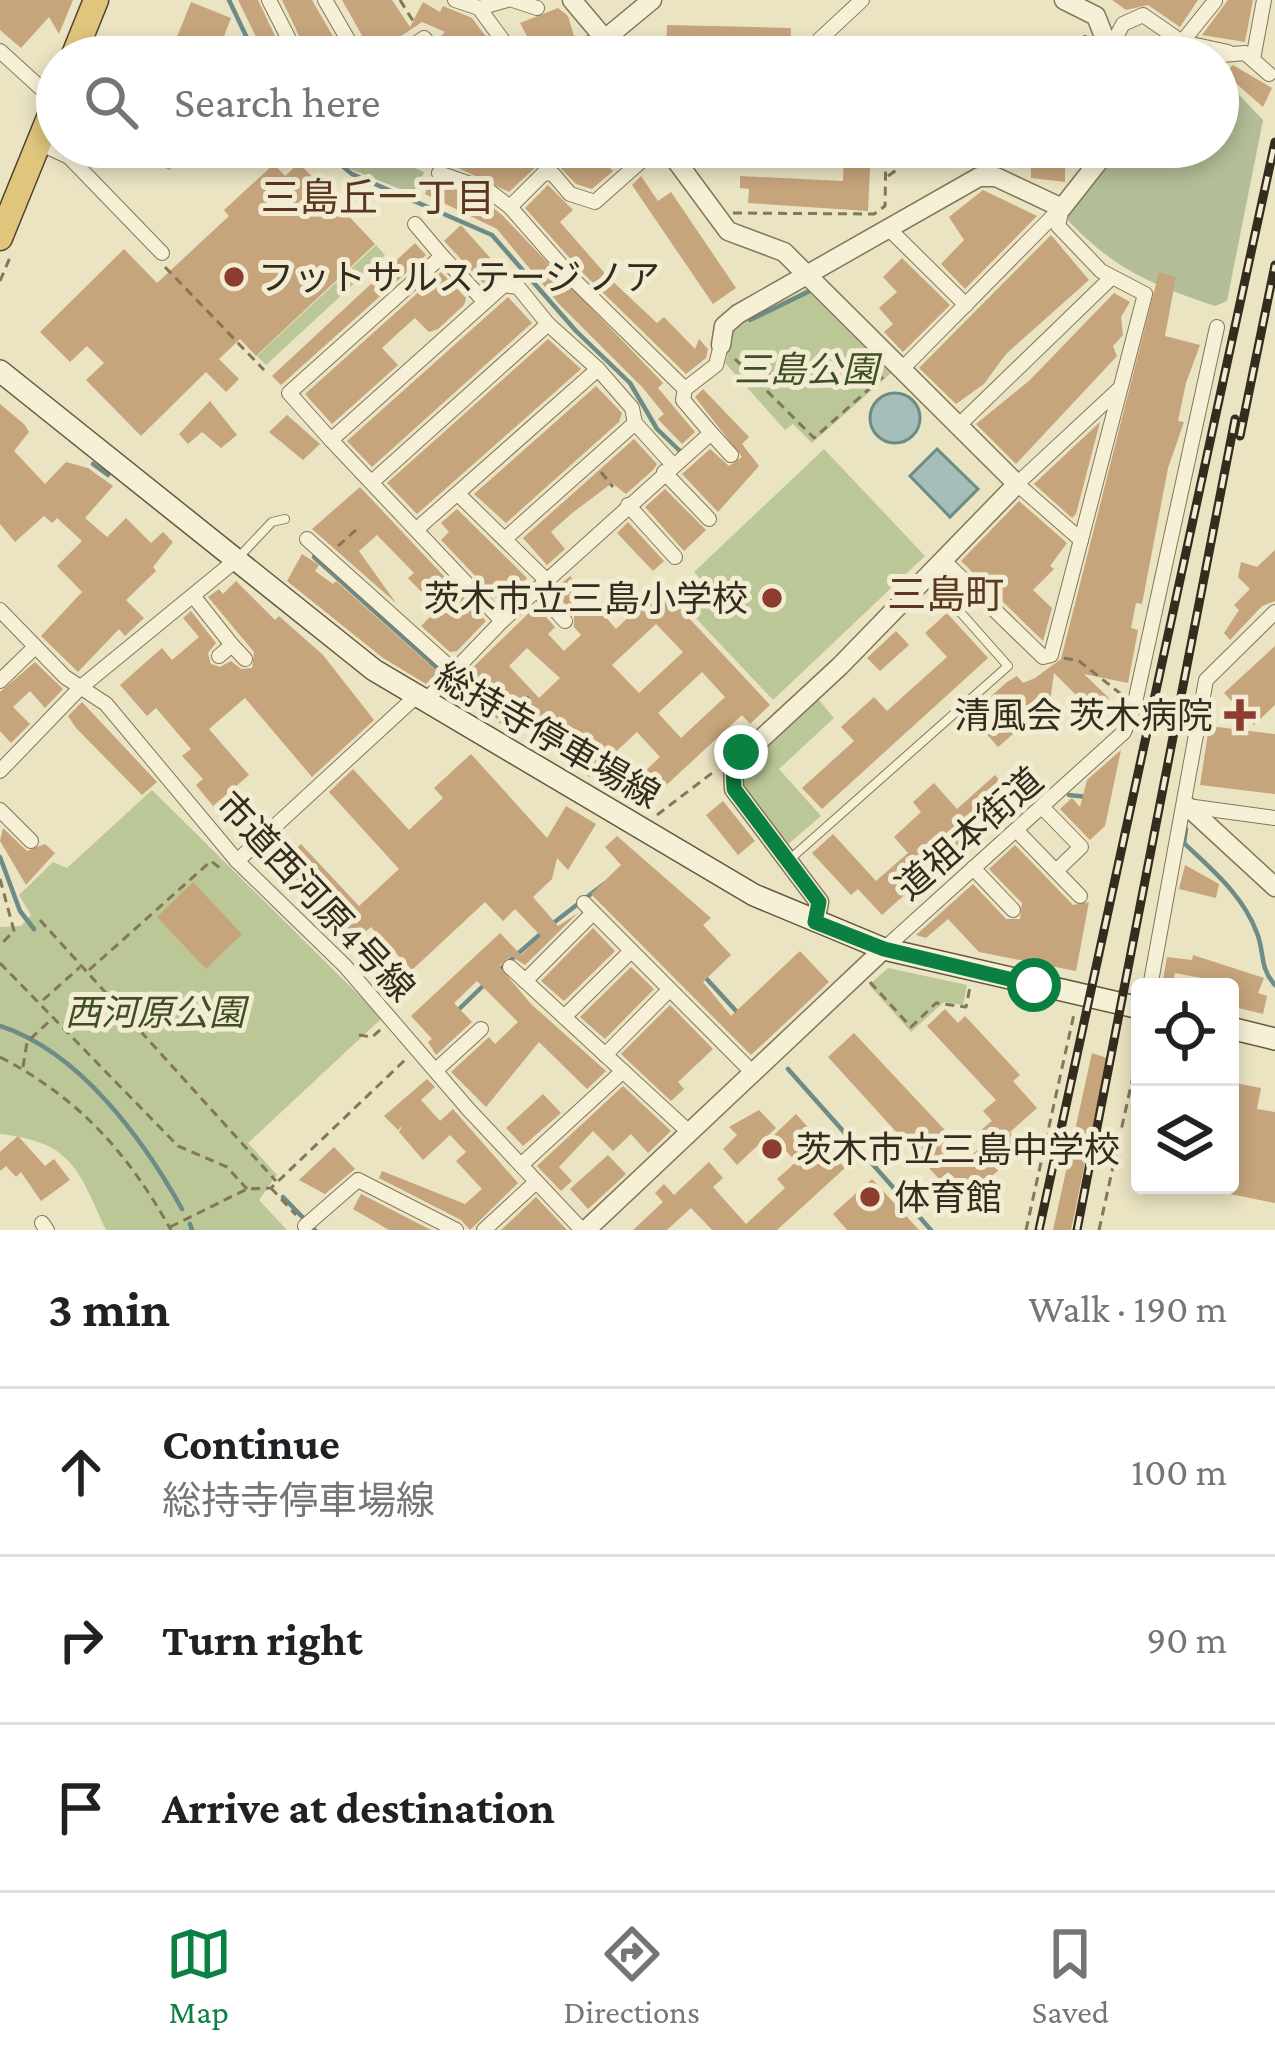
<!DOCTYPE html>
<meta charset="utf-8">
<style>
body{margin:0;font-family:"Crimson Pro","Noto Sans JP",serif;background:#f6f6f6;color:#202124}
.controls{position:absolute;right:36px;bottom:36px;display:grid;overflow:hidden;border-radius:12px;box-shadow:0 6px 18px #0003}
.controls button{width:108px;height:108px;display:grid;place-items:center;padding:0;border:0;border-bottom:3px solid #e0e0e0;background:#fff;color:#202124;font:60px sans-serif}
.stop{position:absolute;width:36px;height:36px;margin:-27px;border:9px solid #0b8043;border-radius:50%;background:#fff}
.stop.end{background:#0b8043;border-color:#fff;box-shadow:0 3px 12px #0008}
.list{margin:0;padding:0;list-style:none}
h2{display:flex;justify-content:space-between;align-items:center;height:156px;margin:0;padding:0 48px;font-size:51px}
h2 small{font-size:39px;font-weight:400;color:#757577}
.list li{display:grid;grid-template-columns:78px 1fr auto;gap:36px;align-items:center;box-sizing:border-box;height:168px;padding:0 48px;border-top:3px solid #e0e0e0}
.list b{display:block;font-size:45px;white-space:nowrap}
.list p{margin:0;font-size:39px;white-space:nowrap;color:#757577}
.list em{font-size:39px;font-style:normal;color:#757577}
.icon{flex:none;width:66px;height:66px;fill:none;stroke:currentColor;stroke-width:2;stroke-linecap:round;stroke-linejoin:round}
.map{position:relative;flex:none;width:1275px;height:1230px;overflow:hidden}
.search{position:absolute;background:#fff;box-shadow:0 6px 18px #0003;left:36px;right:36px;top:36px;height:132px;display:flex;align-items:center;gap:30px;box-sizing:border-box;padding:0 42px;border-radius:66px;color:#757577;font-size:45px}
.sheet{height:660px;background:#fff}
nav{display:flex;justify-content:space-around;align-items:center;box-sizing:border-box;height:168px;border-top:3px solid #e0e0e0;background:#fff;font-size:33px;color:#757577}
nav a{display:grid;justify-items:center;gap:6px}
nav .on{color:#0b8043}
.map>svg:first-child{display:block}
</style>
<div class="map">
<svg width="1275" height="1230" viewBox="0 0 1275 1230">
<rect width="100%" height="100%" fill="#eae4c3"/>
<g fill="#bcc798">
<polygon points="376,245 385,255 266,365 257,356"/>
<polygon points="806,289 891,373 812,443 793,424 785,430 725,363 735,326"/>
<polygon points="824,449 925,556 773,700 690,612 711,591 694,572"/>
<polygon points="814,694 834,718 779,769 821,816 787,845 745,792 739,773 747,755"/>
<path d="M152,790l230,228 -134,125 29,32 -18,25 28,30h-181c-28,-61 -34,-88 -106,-96v-207l21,-1 10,-11 -12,-20 34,-33 14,6z"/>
<polygon points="888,968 967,985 963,1005 944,1002 911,1032 869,985"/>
</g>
<g fill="#b3bd97">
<path d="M1218,73l45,47 -36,181 -12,5c-65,-22 -102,-37 -150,-89l56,-70h97z"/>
<polygon points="336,147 397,147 414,155 411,166 424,172 415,195 348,168 332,154"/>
</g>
<g fill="#a5beba" stroke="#6d8b87" stroke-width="3">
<circle cx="895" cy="418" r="25"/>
<polygon points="937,449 978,489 950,517 910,476"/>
</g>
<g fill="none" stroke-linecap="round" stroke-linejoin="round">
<g stroke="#6d8b87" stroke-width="4.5">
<polyline points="229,0 256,57"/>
<polyline points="319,147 352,174 492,235 576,331 630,383 657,429 681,452"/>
<polyline points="750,320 812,290"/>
<polyline points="93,464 108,475"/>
<polyline points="314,557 443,673"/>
<polyline points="1069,795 1087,797"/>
<path d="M1186,829l-2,14c28,27 59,52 73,90 8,21 2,34 18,52"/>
<polyline points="0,857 20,911 34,929"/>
<polyline points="552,924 604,884"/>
<polyline points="498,971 544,931"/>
<polyline points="704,976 737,1012"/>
<polyline points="455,1013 486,983"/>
<path d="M0,1026c80,26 143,113 182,183"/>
<polyline points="788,1069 931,1230"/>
<polyline points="283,1197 315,1230"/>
<polyline points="190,1224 192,1230"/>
</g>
</g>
<g fill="#c6a47c" fill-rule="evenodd">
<polygon points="0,0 73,0 59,34 49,17 21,48 0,30"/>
<polygon points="238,0 258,0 285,57 266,57"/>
<polygon points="282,0 312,0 345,57 309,57"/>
<polygon points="342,0 392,0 410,27 423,2 440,12 443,6 472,18 501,57 455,57 439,38 445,32 422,22 373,55"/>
<polygon points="1112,0 1198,0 1180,27 1148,5 1126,10"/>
<polygon points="1228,0 1253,0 1245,42 1202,35"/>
<polygon points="191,2 231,18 216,57 169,57"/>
<polygon points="558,8 568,16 574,36 534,49 520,23"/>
<polygon points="667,25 791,28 790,57 666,53"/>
<polygon points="1233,65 1272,88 1263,107 1224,73"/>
<polygon points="115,147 180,147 170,170"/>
<polygon points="500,147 586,147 613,171 592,189 576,184 556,163 541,162 509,192 456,167 460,156 485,164"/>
<polygon points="844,147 871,147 868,211 748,203 749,189 740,188 740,176 843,181"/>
<polygon points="1031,147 1065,147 1065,182 1031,178"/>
<polygon points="299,163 375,244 256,356 240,339 219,359 239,379 226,392 206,372 141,436 86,380 104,363 87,346 70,362 40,332 124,249 157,283 229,216 224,210 274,164 285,176"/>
<polygon points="641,176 658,201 671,192 736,288 713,304 632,185"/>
<polygon points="430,179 483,200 502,215 663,383 658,388 695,432 682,444 658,419 664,414 643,388 559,304 497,229 425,194"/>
<polygon points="548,185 573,210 560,222 608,277 657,323 664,317 695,349 699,339 708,349 706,358 686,374 583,273 525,208"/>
<polygon points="983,190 1037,216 965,289 941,264 964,240 949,217"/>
<polygon points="461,225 500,269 486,286 444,241"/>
<polygon points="1051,235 1089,280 1006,354 984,384 956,404 919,368"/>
<polygon points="415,243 426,255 281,385 272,376"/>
<polygon points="902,258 950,305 903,352 884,332 893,324 879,308 897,292 883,277"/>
<polygon points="441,272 466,298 464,305 438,329 429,332 415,318 397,334 382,348 398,365 332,424 305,394"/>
<polygon points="1159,272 1176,277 1165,336 1200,345 1186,383 1178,421 1184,422 1168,468 1142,604 1136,603 1131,628 1138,630 1128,683 1084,674 1109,698 1094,713 1054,673 1050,702 1058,711 1044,724 1036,714 998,747 970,715 1007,682 1017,676 1023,683 1035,678 1061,659"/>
<polygon points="1114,293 1130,302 1121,317 1123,335 1113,346 1117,356 1016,464 976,424 1030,380"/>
<polygon points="508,297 532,323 372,467 347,441"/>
<polygon points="548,339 581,369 417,514 387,483"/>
<polygon points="596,386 622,413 619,422 506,523 474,494"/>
<polygon points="703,389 749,437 742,444 759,466 718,512 682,474 710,449 729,466 742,457 695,397"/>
<polygon points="210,401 237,435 221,448 202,432 188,444 179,434"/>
<polygon points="0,404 24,424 29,432 14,451 45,484 66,462 88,468 113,486 85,518 107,537 126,518 151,543 163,532 173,542 153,567 156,571 126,600 144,618 125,636 119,629 78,672 41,636 82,592 57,566 82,541 57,518 52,523 44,516 15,542 0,524"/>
<polygon points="287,415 320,444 303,460 269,432"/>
<polygon points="1100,422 1076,514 1072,518 1034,484"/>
<polygon points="634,439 657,464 653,470 626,494 612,483 571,514 551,532 565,549 547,565 523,538"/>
<polygon points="360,487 486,621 457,651 450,652 421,626 438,609 408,578 414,573 377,535 359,551 396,603 312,529"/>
<polygon points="665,489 706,530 684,551 645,507"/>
<polygon points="1019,501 1067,543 1050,566 1054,569 1033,590 1052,608 1043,641 961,561"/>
<polygon points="457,509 527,578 503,605 441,540 449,532 441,523"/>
<polygon points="628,522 664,561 653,571 617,533"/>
<polygon points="1275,550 1275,601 1262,606 1230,640 1224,633 1239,610 1234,605 1250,589 1238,577 1241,562 1257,567"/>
<polygon points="302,554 319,565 315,571 333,584 336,581 438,672 426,684 383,658 287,581"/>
<path d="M570,576l46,53 44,-42 110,118 -20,19 -8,-9 -81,75 -17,-18 16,-15 -23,-25 -48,45 -30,-32 -7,6 -41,-45 -14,13 -34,-42 73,-71 19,21 -7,7 16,17 17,-16 -7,-8v-13l-21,-23zM656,624l27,28 -44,41 -27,-28zM527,648l33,30 -21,20 -30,-32zM702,672l23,25 -44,41 -23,-25z"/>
<polygon points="236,581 275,620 279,616 323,655 374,720 312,777 245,698 209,729 249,775 213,806 196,785 203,779 182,756 191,749 156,708 147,716 120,685 162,648 172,660 199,637 183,618 191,611 216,643 208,653 211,664 220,667 231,661 241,669 252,668 254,652 208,597 219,589 223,594"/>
<polygon points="947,613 988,658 822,809 802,788 854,741 841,727 874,697 887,711 947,657 925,633"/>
<polygon points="896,631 909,645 880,671 867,658"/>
<polygon points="1275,646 1275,705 1254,725 1224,693"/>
<polygon points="35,662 63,689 45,708 30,691 13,707 30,724 11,743 0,731 0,692"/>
<polygon points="82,702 157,782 142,795 76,728 68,716"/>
<polygon points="1209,726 1275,734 1275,794 1200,785"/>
<polygon points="1121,750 1105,826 1090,840 1060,809 1072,798 1080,807 1087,780"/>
<polygon points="471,754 547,838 566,806 596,824 568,870 557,858 552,879 533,897 558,926 578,913 525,965 511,956 499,966 531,1004 606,1071 587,1089 539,1042 486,1107 451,1072 489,1037 495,1044 518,1022 477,981 454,1003 472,1022 436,1055 428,1042 432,1039 411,1016 500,933 521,955 541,936 515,909 503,921 485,902 412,970 371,927 354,942 281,863 301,844 359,906 399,869 329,792 353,769 409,830 443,798 434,788"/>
<polygon points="995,775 1014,797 882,915 858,889 851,895 812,853 833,834 876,881 908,853 894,837 921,812 913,802 934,783 957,809"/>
<polygon points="723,801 755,841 738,855 706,815"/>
<polygon points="3,828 27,851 45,844 55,853 26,885 0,841"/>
<polygon points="617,836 711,918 703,925 731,955 703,982 731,1016 800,951 829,982 751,1055 591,894 621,865 605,847"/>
<polygon points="1015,845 1073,905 1089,902 1076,971 979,952 948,919 926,938 916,935 973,884 1006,919 1020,919 1022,903 989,869"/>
<polygon points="1185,865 1219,884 1216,898 1179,889"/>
<polygon points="193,882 242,934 206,969 157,917"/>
<polygon points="593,928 615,951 564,1001 541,981"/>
<polygon points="1193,955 1264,978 1258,993 1267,996 1263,1014 1230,1006 1230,987 1199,987 1201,978 1175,973 1173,982 1163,980 1167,957 1192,960"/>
<polygon points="631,967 654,989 605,1039 580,1017"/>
<polygon points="670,1005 713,1049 678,1082 684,1089 671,1101 621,1054"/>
<polygon points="945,1009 958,1023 965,1016 1020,1075 1013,1081 1037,1108 1010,1132 1019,1143 1004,1156 1008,1161 971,1196 948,1172 940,1180 828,1057 854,1033 970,1157 989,1139 981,1130 992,1121 983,1111 996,1100 927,1026"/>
<polygon points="1092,1053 1107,1058 1071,1230 1053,1230"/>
<polygon points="427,1079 435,1087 421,1100 440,1121 453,1109 518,1183 470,1230 461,1220 379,1178 382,1171 465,1204 482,1189 456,1161 466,1152 450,1135 423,1160 399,1132 403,1125 398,1130 384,1116"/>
<polygon points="1230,1082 1261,1088 1257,1109 1275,1112 1275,1203 1230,1194"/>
<polygon points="623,1086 671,1131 648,1153 631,1134 613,1151 593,1131 559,1167 572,1181 561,1191 537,1166"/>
<polygon points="543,1094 561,1113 523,1146 506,1128"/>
<polygon points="759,1110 776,1128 737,1165 723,1149 737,1135 729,1127"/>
<polygon points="796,1114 845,1168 777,1230 712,1230 691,1208 667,1230 633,1230 663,1202 655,1193 664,1184 674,1195 709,1162 723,1178 713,1187 746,1224 785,1188 777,1179 796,1162 773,1136"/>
<polygon points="18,1136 45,1166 54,1159 70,1180 41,1201 21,1172 16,1177 6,1166 0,1171 0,1152"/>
<polygon points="334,1147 355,1169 325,1194 299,1180"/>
<polygon points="608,1155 626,1174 588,1209 570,1189"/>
<polygon points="872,1179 919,1230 847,1230 833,1214"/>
<polygon points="361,1194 431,1230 389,1230 353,1209"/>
<polygon points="536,1197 567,1230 501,1230"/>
</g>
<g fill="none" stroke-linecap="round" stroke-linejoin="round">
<g stroke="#83765b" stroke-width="10">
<g id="service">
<polyline points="237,559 272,522 285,519"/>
<polyline points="789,860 1008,666 954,605"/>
</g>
</g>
<g stroke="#83765b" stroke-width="16">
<g id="minor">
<polyline points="269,0 298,57"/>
<polyline points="325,0 358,57"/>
<polyline points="455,0 479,8 515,57"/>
<polyline points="513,0 537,8"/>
<polyline points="479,8 507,0"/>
<polyline points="819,40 862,0"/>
<polyline points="1182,42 1215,1"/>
<polyline points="1110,48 1123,24 1143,15 1182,42 1228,52"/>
<polyline points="0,51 55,101"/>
<polyline points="1222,55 1245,53 1269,74"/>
<polyline points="396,57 424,38 440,57"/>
<polyline points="546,57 606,38"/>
<polyline points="1253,59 1264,0"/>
<polyline points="39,143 69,157 162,253"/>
<polyline points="616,147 644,158"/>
<polyline points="657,147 595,202 570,194 553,174 544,173 510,207 575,281 685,389"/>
<polyline points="439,173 488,190 510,207"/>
<polyline points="415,224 442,256"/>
<polyline points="889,229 966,305"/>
<polyline points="901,370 1058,211"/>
<polyline points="957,427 1110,279"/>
<polyline points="711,433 731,455"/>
<polyline points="331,440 289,393 442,256 485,302"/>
<polyline points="664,472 709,519"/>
<polyline points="373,481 548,324"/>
<polyline points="458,494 546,580"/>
<polyline points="628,505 675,557"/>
<polyline points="418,528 598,369"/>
<polyline points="507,537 635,423"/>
<polyline points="307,539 453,670"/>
<polyline points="1081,540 1017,484 1118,390"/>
<polyline points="944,561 1043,657 1051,655 1145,294 1101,271 1058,226 1062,208"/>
<polyline points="536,589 565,621"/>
<polyline points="194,597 232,645 219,656"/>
<polyline points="0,610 65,677 106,704 237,861 345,966 469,1110 582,1230"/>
<polyline points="502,621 331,440 504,285 518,287 548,324 598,369 632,408 635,423 673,465"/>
<polyline points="232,645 245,659"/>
<polyline points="0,681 34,648"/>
<polyline points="0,771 81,687 236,560"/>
<polyline points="1187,806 1275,818"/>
<polyline points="1043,808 1081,847 1056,871"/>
<polyline points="0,810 31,841"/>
<polyline points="1017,831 1080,896"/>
<polyline points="237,861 411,701 431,695 502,621 711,433 683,400 685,389 716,365 721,345"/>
<polyline points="973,868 1013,910"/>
<polyline points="584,903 754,1074"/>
<polyline points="884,949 1124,732 1134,707 1217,327"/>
<polyline points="510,967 690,1133"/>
<polyline points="525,981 593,913"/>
<polyline points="1150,987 1206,680 1275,612"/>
<polyline points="564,1017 631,951"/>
<polyline points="605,1055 669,990"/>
<polyline points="436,1070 481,1029"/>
<polyline points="521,1165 623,1071"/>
<polyline points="42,1223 47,1230"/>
<polyline points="305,1226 358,1180 456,1230"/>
<polyline points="484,1230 536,1182"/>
</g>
</g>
<g stroke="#83765b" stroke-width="21">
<g id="tertiary">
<polyline points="572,0 620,57"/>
<polyline points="1064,0 1096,16 1112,57"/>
<polyline points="606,38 652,0"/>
<polyline points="666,147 728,231 784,252 1017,484 840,666 733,765 734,789 819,902 815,922"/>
<polyline points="721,345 724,326 738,314 979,177 996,177 1062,208 1110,147"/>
<polyline points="1187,806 1275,887"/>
<polyline points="586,1230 884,949"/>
</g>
</g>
<g stroke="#65573f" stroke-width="24">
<g id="secondary">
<polyline points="0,371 374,670 754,895 884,949 1140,1008"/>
<polyline points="1230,1028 1275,1039"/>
</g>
</g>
<g stroke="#51442f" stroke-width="27">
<g id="trunk">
<polyline points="73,57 96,0"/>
<polyline points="0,238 57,98"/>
</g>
</g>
<g stroke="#83765b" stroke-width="3" stroke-dasharray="9 6" stroke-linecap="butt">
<polyline points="400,0 415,24"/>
<polyline points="822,55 844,57"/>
<polyline points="1084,57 1085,35"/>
<polyline points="888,176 915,157 1081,155 1081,147"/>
<polyline points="733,213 874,214 885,206 886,147"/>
<polyline points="165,267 264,370"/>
<polyline points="0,281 11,255"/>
<polyline points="735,359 814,438 885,375"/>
<polyline points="753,374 782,374"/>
<polyline points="601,472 613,487"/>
<polyline points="338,546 357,529"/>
<polyline points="1064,658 1079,661 1121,694"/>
<polyline points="460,682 493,719"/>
<polyline points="500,723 530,696"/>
<polyline points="657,815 716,770"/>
<polyline points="0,879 14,931 0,945"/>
<polyline points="40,920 276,1181"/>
<polyline points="0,963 178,1146 227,1167 247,1189"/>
<polyline points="89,970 211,861 224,871"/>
<polyline points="870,982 911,1027 936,1003 966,1007 970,987"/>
<polyline points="43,1000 80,967"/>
<polyline points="359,1035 372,1037 381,1029"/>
<path d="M0,1057c79,41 128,96 171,173"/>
<polyline points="23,1067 27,1042 54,1017"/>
<polyline points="271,1188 296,1215"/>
<polyline points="170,1227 247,1189 271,1188 407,1058"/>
<polyline points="1026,1230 1074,1014"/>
<polyline points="1099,1230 1140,1045"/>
</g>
<use href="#service" stroke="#f6f0d6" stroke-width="8"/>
<use href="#minor" stroke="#f6f0d6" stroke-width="14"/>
<use href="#tertiary" stroke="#f6f0d6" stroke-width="18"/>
<use href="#secondary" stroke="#f6f0d6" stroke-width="21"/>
<use href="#trunk" stroke="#dfc67c" stroke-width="24"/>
<g stroke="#342c1e" stroke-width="9">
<g id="rail">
<polyline points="1240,436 1275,265"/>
<polyline points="1039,1230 1275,142"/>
<polyline points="1077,1230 1235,419"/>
</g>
</g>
<use href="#rail" stroke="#f2edd2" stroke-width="4.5" stroke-dasharray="14" stroke-linecap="butt"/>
</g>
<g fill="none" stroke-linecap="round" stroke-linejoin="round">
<polyline stroke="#0b8043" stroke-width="15" points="741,752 733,764 734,789 819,902 815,922 884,949 1034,985"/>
</g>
<g fill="#8d3c30" stroke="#f2edd2" stroke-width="4.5">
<circle cx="234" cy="277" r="12"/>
<circle cx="772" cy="598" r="12"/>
<path d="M1234 697h12v12h12v12h-12v12h-12v-12h-12v-12h12z"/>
<circle cx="772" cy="1149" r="12"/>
<circle cx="870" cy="1197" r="12"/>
</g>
<g text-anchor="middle" stroke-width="10" stroke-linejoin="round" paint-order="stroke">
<g font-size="36" fill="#342c1e" stroke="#f2edd2" text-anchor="start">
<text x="258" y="290">フットサルステージ ノア</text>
<text x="748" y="611" text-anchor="end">茨木市立三島小学校</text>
<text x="1213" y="728" text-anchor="end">清風会 茨木病院</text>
<text x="796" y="1162">茨木市立三島中学校</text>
<text x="894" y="1210">体育館</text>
</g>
<g font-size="36" font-style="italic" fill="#404f27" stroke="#f2edd2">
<text x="806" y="382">三島公園</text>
<text x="155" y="1025">西河原公園</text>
</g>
<g font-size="36" fill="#342c1e" stroke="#f2edd2">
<text transform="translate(548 735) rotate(30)" y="13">総持寺停車場線</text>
<text transform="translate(969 833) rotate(-41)" y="13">道祖本街道</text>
<text transform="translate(316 896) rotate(47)" y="13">市道西河原4号線</text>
</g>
<g font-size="39" fill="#5d3621" stroke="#f2edd2">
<text x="378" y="211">三島丘一丁目</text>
<text x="946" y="608">三島町</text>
</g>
</g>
</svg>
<div class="controls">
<button><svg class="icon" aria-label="locate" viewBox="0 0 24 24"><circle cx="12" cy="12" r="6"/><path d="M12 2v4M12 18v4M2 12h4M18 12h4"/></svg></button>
<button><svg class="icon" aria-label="layers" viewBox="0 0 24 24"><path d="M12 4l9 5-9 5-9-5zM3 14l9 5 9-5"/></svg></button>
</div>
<div class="stop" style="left:1034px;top:985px"></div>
<div class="stop end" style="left:741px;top:752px"></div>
<div class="search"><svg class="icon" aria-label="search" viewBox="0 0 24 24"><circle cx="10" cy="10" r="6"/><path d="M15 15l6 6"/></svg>Search here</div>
</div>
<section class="sheet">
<h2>3 min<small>Walk · 190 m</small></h2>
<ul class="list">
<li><svg class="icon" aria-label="ahead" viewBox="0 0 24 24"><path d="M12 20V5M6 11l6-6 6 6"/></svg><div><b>Continue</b><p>総持寺停車場線</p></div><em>100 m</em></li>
<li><svg class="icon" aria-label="right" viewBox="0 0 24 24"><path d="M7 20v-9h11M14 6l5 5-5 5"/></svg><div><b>Turn right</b></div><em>90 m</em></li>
<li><svg class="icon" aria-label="arrive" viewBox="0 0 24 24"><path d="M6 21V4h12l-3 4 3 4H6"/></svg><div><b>Arrive at destination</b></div></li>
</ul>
</section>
<nav>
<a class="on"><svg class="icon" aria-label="map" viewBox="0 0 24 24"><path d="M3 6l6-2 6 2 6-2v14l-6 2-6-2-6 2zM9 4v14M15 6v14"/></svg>Map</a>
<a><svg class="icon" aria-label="directions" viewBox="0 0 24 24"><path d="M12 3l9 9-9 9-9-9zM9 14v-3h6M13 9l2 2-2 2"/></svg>Directions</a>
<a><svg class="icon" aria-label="saved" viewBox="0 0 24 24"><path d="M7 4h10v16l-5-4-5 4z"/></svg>Saved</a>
</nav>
